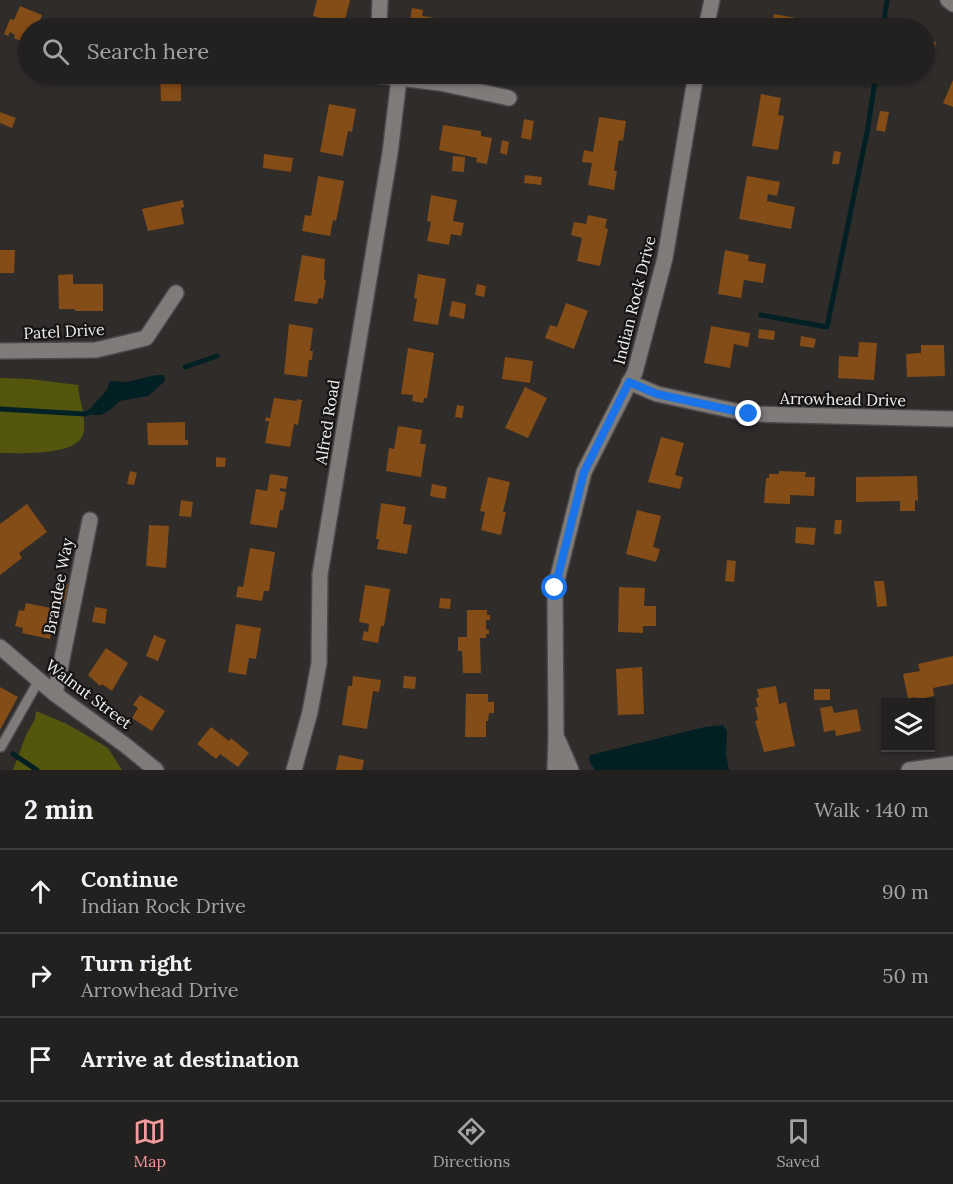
<!DOCTYPE html>
<meta charset="utf-8">
<style>
body{margin:0;font-family:Lora,serif;background:#2f2e2d;color:#f1f3f6}
.controls{position:absolute;right:18px;bottom:18px;display:grid;overflow:hidden;border-radius:0px;box-shadow:0 2px 4px #0004}
.controls button{width:54px;height:54px;display:grid;place-items:center;padding:0;border:0;border-bottom:2px solid #403e3e;background:#232120;color:#f1f3f6;font:30px sans-serif}
.stop{position:absolute;width:18px;height:18px;margin:-14px;border:4px solid #1a73e8;border-radius:50%;background:#fff}
.stop.end{background:#1a73e8;border-color:#fff;box-shadow:0 2px 6px #0008}
.list{margin:0;padding:0;list-style:none}
h2{display:flex;justify-content:space-between;align-items:center;height:78px;margin:0;padding:0 24px;font-size:26px}
h2 small{font-size:20px;font-weight:400;color:#a3a3a5}
.list li{display:grid;grid-template-columns:39px 1fr auto;gap:18px;align-items:center;box-sizing:border-box;height:84px;padding:0 24px;border-top:2px solid #403e3e}
.list b{display:block;font-size:22px;white-space:nowrap}
.list p{margin:0;font-size:20px;white-space:nowrap;color:#a3a3a5}
.list em{font-size:20px;font-style:normal;color:#a3a3a5}
.icon{flex:none;width:33px;height:33px;fill:none;stroke:currentColor;stroke-width:2;stroke-linecap:round;stroke-linejoin:round}
.map{position:relative;flex:none;width:953px;height:770px;overflow:hidden}
.search{position:absolute;background:#232120;box-shadow:0 2px 4px #0004;left:18px;right:18px;top:18px;height:66px;display:flex;align-items:center;gap:15px;box-sizing:border-box;padding:0 21px;border-radius:33px;color:#a3a3a5;font-size:22px}
.sheet{height:330px;background:#232120}
nav{display:flex;justify-content:space-around;align-items:center;box-sizing:border-box;height:84px;border-top:2px solid #403e3e;background:#232120;font-size:16px;color:#a3a3a5}
nav a{display:grid;justify-items:center;gap:3px}
nav .on{color:#f59b9d}
.map>svg:first-child{display:block}
</style>
<div class="map">
<svg width="953" height="770" viewBox="0 0 953 770">
<rect width="100%" height="100%" fill="#2f2c2a"/>
<g fill="#55560e">
<path d="M0,378l30,1 48,6c1,16 8,30 6,46 -3,26 -65,22 -84,22z"/>
<polygon points="36,711 67,724 108,748 122,770 13,770 26,735 35,719"/>
</g>
<g fill="#002023">
<polygon points="156,375 164,375 165,381 148,396 120,401 110,410 101,415 84,415 107,390 110,381 127,382"/>
<polygon points="723,725 727,731 726,754 729,770 595,770 589,760 590,755 705,727"/>
</g>
<g fill="none" stroke-linecap="round" stroke-linejoin="round">
<g stroke="#002023" stroke-width="5">
<polyline points="883,28 887,0"/>
<polyline points="761,315 827,327 868,127 876,74"/>
<polyline points="185,367 217,356"/>
<polyline points="0,409 85,414 91,412"/>
<polyline points="13,754 37,770"/>
</g>
</g>
<g fill="#844c16">
<polygon points="317,0 350,0 344,24 313,16"/>
<polygon points="20,6 42,15 37,28 28,28 28,44 14,38 15,35 10,32 8,36 4,34 10,19 14,20"/>
<polygon points="412,8 423,10 422,16 461,22 460,28 409,28"/>
<polygon points="774,14 796,18 795,22 801,23 800,28 771,28"/>
<polygon points="594,18 628,23 628,28 592,28"/>
<polygon points="896,21 920,25 919,28 894,28"/>
<polygon points="924,40 936,42 932,63 924,62"/>
<polygon points="160,74 183,74 183,82 181,83 181,101 161,101"/>
<polygon points="595,74 635,74 633,84 594,78"/>
<polygon points="953,80 953,107 943,103"/>
<polygon points="761,94 781,98 778,115 784,116 778,150 752,146"/>
<polygon points="329,104 356,109 352,132 348,131 343,156 320,152"/>
<polygon points="880,111 889,112 885,132 876,130"/>
<polygon points="0,112 16,118 12,128 0,123"/>
<polygon points="599,117 626,121 623,141 619,140 614,171 617,171 614,190 588,185 592,163 582,162 584,150 593,152"/>
<polygon points="524,119 534,121 531,140 521,138"/>
<polygon points="443,125 481,131 481,136 492,138 487,164 476,162 477,158 439,150"/>
<polygon points="502,140 509,142 507,155 500,153"/>
<polygon points="834,151 841,152 839,164 832,164"/>
<polygon points="264,154 293,158 291,172 263,168"/>
<polygon points="453,156 465,157 464,172 452,171"/>
<polygon points="525,175 542,177 541,185 524,183"/>
<polygon points="318,176 344,181 336,221 333,220 330,236 302,231 305,215 311,216"/>
<polygon points="747,176 780,182 777,196 768,194 767,201 795,207 791,229 739,219"/>
<polygon points="431,195 457,200 453,221 464,223 461,236 451,234 449,245 427,241 431,222 427,221"/>
<polygon points="183,200 184,207 181,208 184,224 148,231 142,209"/>
<polygon points="588,215 607,219 605,228 608,229 600,266 577,261 582,238 571,235 574,222 586,224"/>
<polygon points="0,250 15,250 14,273 0,273"/>
<polygon points="725,250 749,255 748,261 766,264 763,283 744,280 741,298 718,294"/>
<polygon points="302,255 325,259 324,280 326,280 323,299 319,298 317,304 294,301"/>
<polygon points="73,274 73,284 103,284 103,311 75,311 75,309 59,309 58,275"/>
<polygon points="418,274 446,279 438,325 413,321 417,299 414,298"/>
<polygon points="477,284 486,286 484,297 475,295"/>
<polygon points="452,301 466,304 464,319 449,316"/>
<polygon points="566,303 588,311 574,349 545,338 550,325 557,327"/>
<polygon points="289,324 313,328 310,351 313,351 312,360 309,360 307,377 284,374"/>
<polygon points="711,326 750,333 748,347 734,344 730,368 704,363"/>
<polygon points="759,329 775,331 774,340 758,338"/>
<polygon points="801,336 816,339 814,348 800,346"/>
<polygon points="859,342 877,343 874,380 838,378 839,356 858,357"/>
<polygon points="921,345 944,345 945,376 907,377 906,354 921,353"/>
<polygon points="408,348 434,353 427,398 424,398 423,403 412,401 413,395 401,394"/>
<polygon points="505,357 533,361 530,383 502,379"/>
<polygon points="525,387 547,398 528,438 505,428"/>
<polygon points="274,398 297,401 297,399 302,400 298,425 294,424 290,447 265,443 269,421 265,421 266,417 270,418"/>
<polygon points="457,405 464,406 462,418 455,417"/>
<polygon points="185,422 185,440 188,440 188,445 148,445 147,423"/>
<polygon points="398,426 422,430 420,444 426,444 421,477 386,471 389,448 394,449"/>
<polygon points="661,437 684,443 675,475 683,477 680,489 648,482"/>
<polygon points="216,457 226,458 225,467 216,467"/>
<polygon points="130,471 137,473 134,485 127,484"/>
<polygon points="779,471 806,472 805,477 815,477 814,496 790,495 790,504 764,503 766,478 769,478 769,474 779,474"/>
<polygon points="270,474 288,477 286,489 280,488 280,491 286,492 283,510 280,510 277,528 250,524 256,489 267,491"/>
<polygon points="917,476 918,501 915,500 915,511 900,511 900,501 856,502 856,477"/>
<polygon points="488,477 510,482 503,512 506,512 501,535 481,530 485,512 480,511"/>
<polygon points="432,484 447,487 445,499 430,496"/>
<polygon points="181,500 193,502 191,517 179,516"/>
<polygon points="381,503 406,507 403,524 412,525 407,554 377,549 379,539 376,539"/>
<polygon points="27,504 47,532 19,553 22,558 0,575 0,524"/>
<polygon points="637,510 661,516 653,547 660,549 656,562 626,554"/>
<polygon points="835,520 842,520 841,534 834,534"/>
<polygon points="149,525 169,526 166,568 146,566"/>
<polygon points="796,527 816,528 814,545 795,543"/>
<polygon points="250,548 275,552 269,591 264,591 262,601 236,597 238,586 243,587"/>
<polygon points="727,560 736,561 734,582 725,581"/>
<polygon points="874,581 884,581 887,606 877,607"/>
<polygon points="57,583 71,585 68,604 54,602"/>
<polygon points="365,585 390,589 384,626 381,626 378,643 362,640 364,631 368,632 369,624 359,622"/>
<polygon points="619,587 645,588 644,606 656,606 656,626 643,626 643,633 618,632"/>
<polygon points="440,598 451,599 450,609 439,608"/>
<polygon points="26,603 56,609 50,639 22,633 23,628 15,626 19,610 24,611"/>
<polygon points="95,607 107,609 105,624 92,622"/>
<polygon points="467,610 487,610 487,615 490,615 490,620 486,620 486,629 489,630 489,634 486,634 486,638 480,638 481,673 463,673 462,651 458,651 458,637 467,637"/>
<polygon points="236,624 261,628 256,659 249,658 246,675 228,672"/>
<polygon points="154,635 166,640 158,661 146,656"/>
<polygon points="106,648 128,663 112,691 102,684 100,686 88,675"/>
<polygon points="953,656 953,684 933,688 934,696 916,700 915,697 908,699 903,674 920,671 918,664"/>
<polygon points="642,667 644,714 618,715 616,669"/>
<polygon points="353,676 381,680 379,692 373,691 367,729 342,725 348,686 352,686"/>
<polygon points="404,676 416,677 415,689 403,688"/>
<polygon points="776,686 779,704 786,702 795,746 764,752 755,721 758,720 755,707 758,707 756,698 759,697 757,689"/>
<polygon points="0,687 18,697 0,730"/>
<rect x="814" y="689" width="16" height="11"/>
<polygon points="466,694 488,694 488,702 494,702 494,713 489,713 488,721 486,721 486,737 465,737"/>
<polygon points="140,695 165,711 152,731 132,718 138,708 133,705"/>
<polygon points="832,706 834,713 857,709 861,731 836,736 835,730 824,732 820,708"/>
<polygon points="211,727 229,741 231,738 249,753 238,767 220,754 216,759 197,744"/>
<polygon points="339,755 364,760 362,770 336,770"/>
</g>
<g fill="none" stroke-linecap="round" stroke-linejoin="round">
<g stroke="#4b4948" stroke-width="12">
<polyline id="lane" points="1,747 39,680"/>
</g>
<g stroke="#4b4948" stroke-width="18">
<g id="street">
<polyline points="948,0 953,4"/>
<polyline points="379,28 380,0"/>
<polyline points="706,28 712,0"/>
<polyline points="366,74 440,83 509,98"/>
<polyline points="0,351 96,350 146,338 176,293"/>
<polyline points="629,382 657,394 749,414 953,419"/>
<polyline points="55,694 90,520"/>
<polyline points="558,740 571,770"/>
<polyline points="294,770 310,712 319,663 320,574 390,153 399,79 393,74"/>
<polyline points="555,770 556,738 555,588 584,472 635,372 665,258 696,74"/>
</g>
</g>
<g stroke="#4b4948" stroke-width="18">
<g id="secondary">
<polyline points="0,647 55,694 125,745 156,770"/>
<polyline points="909,770 953,764"/>
</g>
</g>
<use href="#lane" stroke="#7f7b79" stroke-width="9"/>
<use href="#street" stroke="#7f7b79" stroke-width="15"/>
<use href="#secondary" stroke="#7f7b79" stroke-width="15"/>
</g>
<g fill="none" stroke-linecap="round" stroke-linejoin="round">
<polyline stroke="#1a73e8" stroke-width="8" points="555,588 584,472 629,382 657,394 749,414"/>
</g>
<g text-anchor="middle" stroke-width="4.5" stroke-linejoin="round" paint-order="stroke">
<g font-size="16" fill="#f1efee" stroke="#161514">
<text transform="translate(634 300) rotate(-76)" y="6">Indian Rock Drive</text>
<text transform="translate(64 331) rotate(-3)" y="6">Patel Drive</text>
<text transform="translate(843 399) rotate(1)" y="6">Arrowhead Drive</text>
<text transform="translate(327 422) rotate(-81)" y="6">Alfred Road</text>
<text transform="translate(58 586) rotate(-79)" y="6">Brandee Way</text>
<text transform="translate(89 694) rotate(37)" y="6">Walnut Street</text>
</g>
</g>
</svg>
<div class="controls">
<button><svg class="icon" aria-label="layers" viewBox="0 0 24 24"><path d="M12 4l9 5-9 5-9-5zM3 14l9 5 9-5"/></svg></button>
</div>
<div class="stop" style="left:555px;top:588px"></div>
<div class="stop end" style="left:749px;top:414px"></div>
<div class="search"><svg class="icon" aria-label="search" viewBox="0 0 24 24"><circle cx="10" cy="10" r="6"/><path d="M15 15l6 6"/></svg>Search here</div>
</div>
<section class="sheet">
<h2>2 min<small>Walk · 140 m</small></h2>
<ul class="list">
<li><svg class="icon" aria-label="ahead" viewBox="0 0 24 24"><path d="M12 20V5M6 11l6-6 6 6"/></svg><div><b>Continue</b><p>Indian Rock Drive</p></div><em>90 m</em></li>
<li><svg class="icon" aria-label="right" viewBox="0 0 24 24"><path d="M7 20v-9h11M14 6l5 5-5 5"/></svg><div><b>Turn right</b><p>Arrowhead Drive</p></div><em>50 m</em></li>
<li><svg class="icon" aria-label="arrive" viewBox="0 0 24 24"><path d="M6 21V4h12l-3 4 3 4H6"/></svg><div><b>Arrive at destination</b></div></li>
</ul>
</section>
<nav>
<a class="on"><svg class="icon" aria-label="map" viewBox="0 0 24 24"><path d="M3 6l6-2 6 2 6-2v14l-6 2-6-2-6 2zM9 4v14M15 6v14"/></svg>Map</a>
<a><svg class="icon" aria-label="directions" viewBox="0 0 24 24"><path d="M12 3l9 9-9 9-9-9zM9 14v-3h6M13 9l2 2-2 2"/></svg>Directions</a>
<a><svg class="icon" aria-label="saved" viewBox="0 0 24 24"><path d="M7 4h10v16l-5-4-5 4z"/></svg>Saved</a>
</nav>
